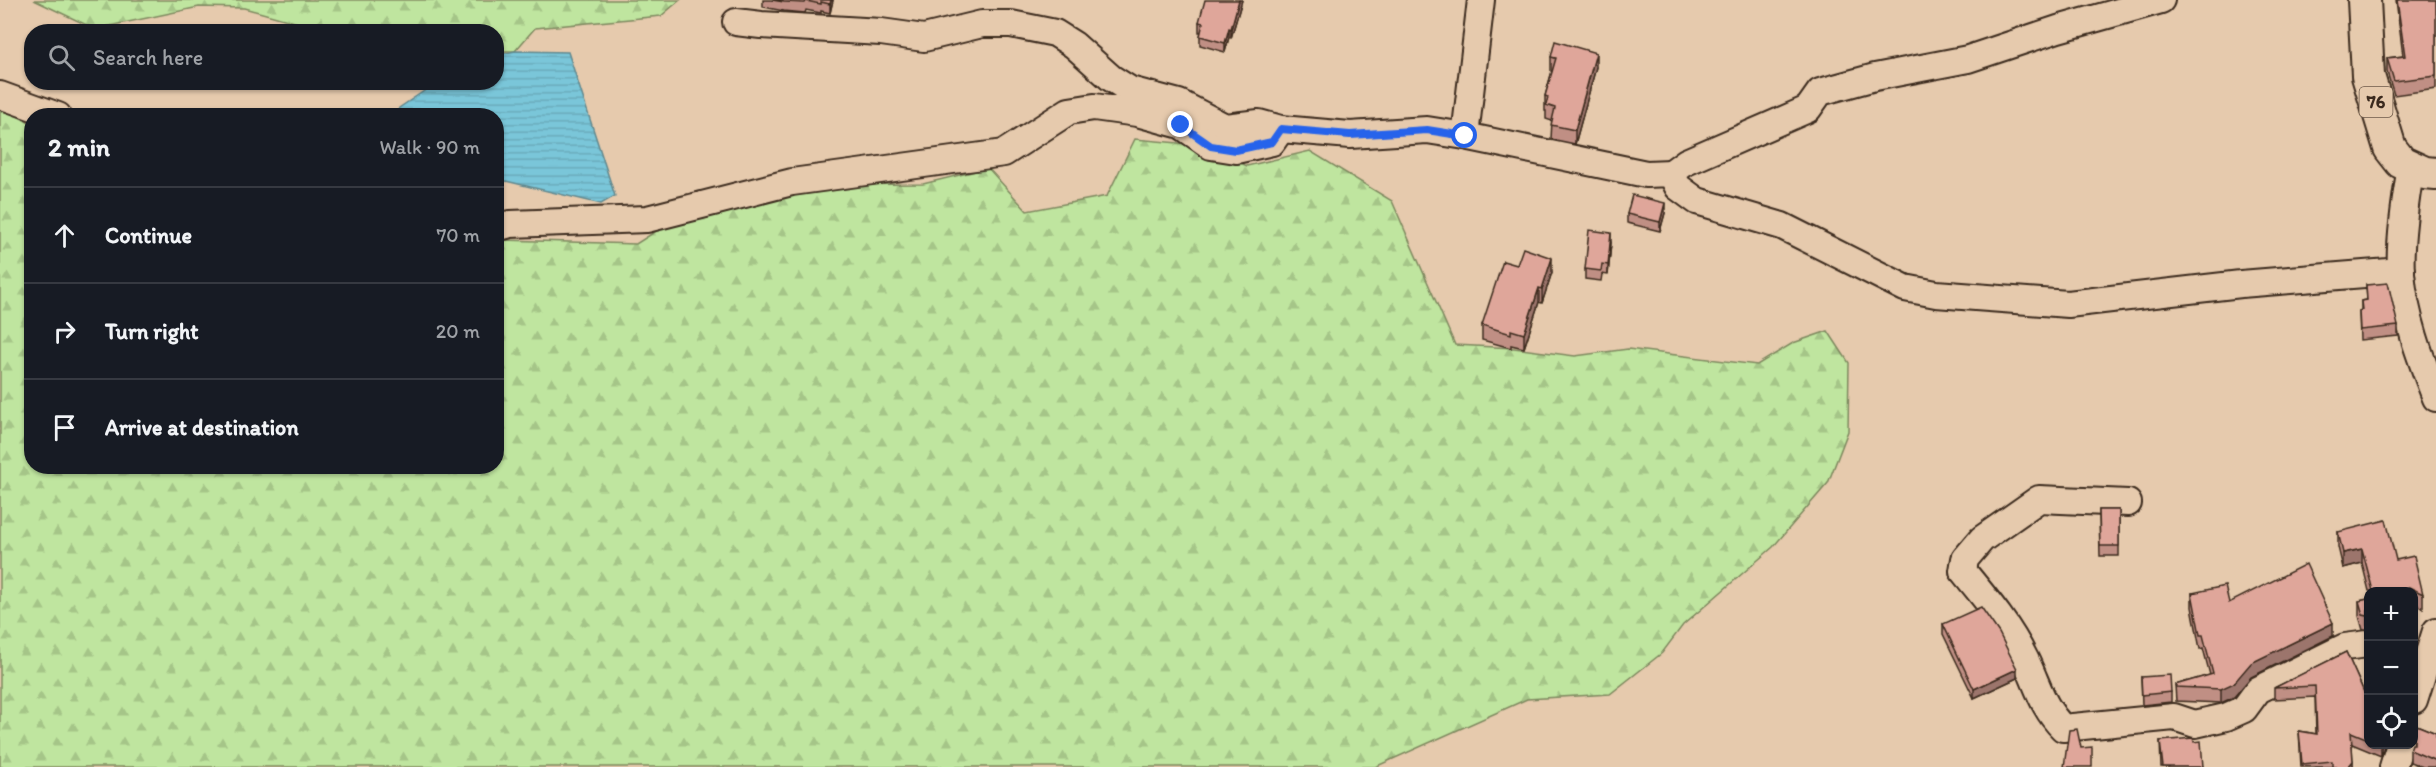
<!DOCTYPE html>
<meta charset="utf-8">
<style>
body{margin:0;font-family:Itim,sans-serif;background:#242831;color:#f1f3f6}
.controls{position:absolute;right:18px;bottom:18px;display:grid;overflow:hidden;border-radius:12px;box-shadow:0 2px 4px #0004}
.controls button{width:54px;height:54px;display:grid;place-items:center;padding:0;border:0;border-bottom:2px solid #363941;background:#171b24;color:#f1f3f6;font:30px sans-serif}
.stop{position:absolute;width:18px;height:18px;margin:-14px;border:4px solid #2563eb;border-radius:50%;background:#fff}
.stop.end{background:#2563eb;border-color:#fff;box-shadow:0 2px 6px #0008}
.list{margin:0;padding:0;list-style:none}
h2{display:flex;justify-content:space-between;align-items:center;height:78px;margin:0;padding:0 24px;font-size:26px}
h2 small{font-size:20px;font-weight:400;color:#9ea1a6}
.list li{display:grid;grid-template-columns:39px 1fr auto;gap:18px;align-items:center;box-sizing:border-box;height:96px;padding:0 24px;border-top:2px solid #363941}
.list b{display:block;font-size:22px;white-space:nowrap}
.list em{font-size:20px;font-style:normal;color:#9ea1a6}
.icon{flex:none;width:33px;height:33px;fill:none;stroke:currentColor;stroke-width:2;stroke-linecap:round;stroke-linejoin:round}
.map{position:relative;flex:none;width:2436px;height:767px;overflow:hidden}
.search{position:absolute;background:#171b24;box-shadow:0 2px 4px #0004;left:24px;top:24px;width:480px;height:66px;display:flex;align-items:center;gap:15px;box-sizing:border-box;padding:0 21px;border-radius:24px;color:#9ea1a6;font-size:22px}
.panel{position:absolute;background:#171b24;box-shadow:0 2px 4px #0004;left:24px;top:108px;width:480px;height:366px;border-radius:24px}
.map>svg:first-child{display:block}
</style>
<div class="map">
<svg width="2436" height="767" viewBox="0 0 2436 767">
<defs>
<pattern id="forest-firs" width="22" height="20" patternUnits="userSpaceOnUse" patternTransform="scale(1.5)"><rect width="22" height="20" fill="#bfe59f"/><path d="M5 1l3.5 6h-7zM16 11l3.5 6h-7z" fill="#a5c588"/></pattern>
<pattern id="water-rules" width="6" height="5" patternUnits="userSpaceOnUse" patternTransform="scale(1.5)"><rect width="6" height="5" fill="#7ac6d9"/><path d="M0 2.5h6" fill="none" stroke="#6aaaba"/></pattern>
</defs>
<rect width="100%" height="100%" fill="#e6caad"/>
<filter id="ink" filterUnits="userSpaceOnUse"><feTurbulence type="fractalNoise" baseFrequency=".0167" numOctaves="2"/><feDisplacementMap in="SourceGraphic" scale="12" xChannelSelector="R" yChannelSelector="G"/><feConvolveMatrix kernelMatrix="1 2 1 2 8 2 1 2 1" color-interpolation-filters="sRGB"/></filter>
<g filter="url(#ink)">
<g fill="url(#forest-firs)" stroke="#7d885e" stroke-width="1.5">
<polygon points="34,0 680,0 661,16 535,28 515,51 497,51 496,32 322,31 309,26 244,8 199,7 95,29"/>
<polygon points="0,105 31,124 32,466 496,466 497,242 503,240 636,244 664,226 804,185 923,184 988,168 1027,211 1107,196 1135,139 1200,145 1247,166 1310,151 1392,201 1455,345 1514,348 1575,356 1628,349 1757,365 1793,343 1828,331 1849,363 1848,431 1828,483 1773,547 1683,625 1662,653 1610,694 1527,699 1375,767 0,767"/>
</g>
<polygon fill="url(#water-rules)" stroke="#61888e" stroke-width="1.5" points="515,51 568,52 615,196 601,204 506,181 497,182 496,116 396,115 399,108 436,83 496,82 497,55"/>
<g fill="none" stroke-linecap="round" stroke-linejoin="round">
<g stroke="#3b2a1e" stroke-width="30">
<g id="minor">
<polyline points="736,22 761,25 881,32 924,38 982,24 1011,24 1055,33 1074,45 1111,78 1130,90 1179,103 1225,127 1259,123 1281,129 1350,135 1427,130 1465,136 1646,174 1671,173 1678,187 1697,201 1782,226 1905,288 1936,294 2068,304 2241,284 2401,271"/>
<polyline points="0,95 58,116"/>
<polyline points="1465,136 1481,0"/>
<path d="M2411,167c-5,29 -12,77 -10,106 4,44 19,84 35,125"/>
<polyline points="1671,173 1686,162 1808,109 1820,92 1875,77 1968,59 2058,29 2161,0"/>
<polyline points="496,228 510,224 647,219 792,182 1004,153 1069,111 1094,107 1137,113 1181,125 1211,146 1236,150 1272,142 1281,129"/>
<path d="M2128,503l-89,-4 -57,40 -17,20 -2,12c23,28 46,55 62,88 13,26 17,48 38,69l111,-11 21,7 31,-7 18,-8 14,-19 87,-43 23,-3"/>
<polyline points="2414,700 2436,631"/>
<polyline points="2393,767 2400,744"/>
</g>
</g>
<g stroke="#3b2a1e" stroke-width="36">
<polyline id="major" points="2364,0 2368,76 2390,148 2401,162 2425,173 2436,174"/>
</g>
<use href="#minor" stroke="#e6caad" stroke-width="26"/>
<use href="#major" stroke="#e6caad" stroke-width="32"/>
</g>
<g fill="#c08f84" stroke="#3b2a1e" stroke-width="1.5">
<polygon points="763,0 833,0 830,13 821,11 821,13 806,10 805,13 784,11 763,7"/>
<polygon points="1242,0 1231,38 1229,37 1225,52 1200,45 1200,36 1201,32 1199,32 1199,22"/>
<polygon points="2396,0 2436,0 2436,89 2394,95 2387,72 2387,58 2403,56"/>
<polygon points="1551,57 1596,67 1575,144 1551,139 1552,121 1546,119 1546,111 1545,111 1545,96 1552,71 1551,71"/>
<polygon points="1665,213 1660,231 1627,223 1627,214"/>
<polygon points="1611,243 1608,275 1602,274 1601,281 1585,279 1585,269"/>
<polygon points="1517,265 1552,272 1542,303 1539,302 1524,348 1511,345 1511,348 1482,340 1482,325"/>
<polygon points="2366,285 2398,326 2398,336 2360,340 2359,311 2361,310 2361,301 2367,300"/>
<polygon points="2099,510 2119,510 2119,556 2100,556"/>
<polygon points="2338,532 2396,560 2423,594 2423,608 2414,603 2414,591 2369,591 2362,563 2343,568 2338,547"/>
<polygon points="2192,593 2229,603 2333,636 2251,677 2234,697 2221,703 2176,701 2175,685 2210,675 2203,648 2200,649 2192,607"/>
<polygon points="2368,599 2368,630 2363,630 2359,616 2359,601"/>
<polygon points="1943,624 2017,678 1974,698 1943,634"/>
<polygon points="2346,652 2368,701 2368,744 2385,744 2381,756 2352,744 2353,767 2301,767 2299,731 2316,734 2315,697 2274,699 2274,688"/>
<polygon points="2141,677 2171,692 2171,702 2142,705"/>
<polygon points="2414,724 2436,733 2436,767 2423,767 2410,762 2410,750 2414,744"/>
<polygon points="2160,741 2194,742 2203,767 2161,767"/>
</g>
<g fill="#9c746c" stroke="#3b2a1e" stroke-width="1.5">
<polygon points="831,0 833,0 830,13 830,4"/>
<polygon points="1239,0 1242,0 1231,38 1231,29"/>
<polygon points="1229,28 1229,37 1225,52 1225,43"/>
<polygon points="1596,53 1596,67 1575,144 1575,130"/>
<polygon points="1665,203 1665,213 1660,231 1660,222"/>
<polygon points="1611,233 1611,243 1608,275 1608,265"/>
<polygon points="1552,258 1552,272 1542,303 1542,289"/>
<polygon points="1539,288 1539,302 1524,348 1524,334"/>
<polygon points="2362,549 2362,563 2343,568 2343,553"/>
<polygon points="2415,612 2415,627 2414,627 2414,613"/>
<polygon points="2333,623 2333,636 2251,677 2234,697 2221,703 2221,689 2251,663"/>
<polygon points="2017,669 2017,678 1974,698 1974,689"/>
<polygon points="2381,744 2385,744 2381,756"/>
<polygon points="2353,761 2353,767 2348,767"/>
</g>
<g fill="#dfa69a" stroke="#3b2a1e" stroke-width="1.5">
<polygon points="772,0 831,0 830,4 821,2 821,4 806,1 805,3 784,2"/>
<polygon points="1205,0 1239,0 1231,29 1229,28 1225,43 1200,36 1203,23 1199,22"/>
<polygon points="2397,0 2436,0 2436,76 2394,81 2387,58 2405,56"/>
<polygon points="1555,41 1596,53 1575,130 1551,125 1555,108 1546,105 1548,97 1545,96 1556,58 1551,57"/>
<polygon points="1632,195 1665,203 1660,222 1627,214"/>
<polygon points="1589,230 1611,233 1608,265 1602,264 1601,271 1585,269"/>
<polygon points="1523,248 1552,258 1542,289 1539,288 1524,334 1511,330 1511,334 1482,325 1503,261 1517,265"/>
<polygon points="2388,283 2398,326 2360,330 2359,311 2362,310 2361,301 2367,300 2366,285"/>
<polygon points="2099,510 2119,510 2119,546 2100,546"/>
<polygon points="2386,520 2396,560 2414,556 2423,594 2409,587 2410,591 2373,591 2362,549 2343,553 2338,532"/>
<polygon points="2306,564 2333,623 2251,663 2234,683 2221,689 2176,687 2175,685 2213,674 2203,635 2200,635 2192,593 2225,586 2229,603"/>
<polygon points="2368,599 2368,616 2363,615 2359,601"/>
<polygon points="1981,607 1999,633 2017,669 1974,689 1943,624"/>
<polygon points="2346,652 2368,701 2368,739 2351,732 2353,761 2348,767 2332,767 2332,761 2302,764 2299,731 2317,734 2315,686 2274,688"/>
<polygon points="2170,675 2171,692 2142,695 2141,677"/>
<polygon points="2414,724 2436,733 2436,761 2410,750 2412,744 2414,744"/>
<polygon points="2077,729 2081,748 2092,747 2092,767 2064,767 2069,730"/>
<polygon points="2193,738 2194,742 2201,741 2203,767 2163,767 2160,741"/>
</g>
</g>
<g fill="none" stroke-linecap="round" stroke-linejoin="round" filter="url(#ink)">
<polyline stroke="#2563eb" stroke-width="8" points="1181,125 1211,146 1236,150 1272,142 1281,129 1350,135 1427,130 1465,136"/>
</g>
<g text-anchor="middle" stroke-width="4.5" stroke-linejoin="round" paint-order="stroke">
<rect fill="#e6caad" stroke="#6e5a49" stroke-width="1.5" x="2359.5" y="87" width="33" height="30" rx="4.5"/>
<g font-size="18" font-weight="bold" fill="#3b2a1e">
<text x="2376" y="108">76</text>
</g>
</g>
</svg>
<div class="controls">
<button>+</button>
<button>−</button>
<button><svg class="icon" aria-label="locate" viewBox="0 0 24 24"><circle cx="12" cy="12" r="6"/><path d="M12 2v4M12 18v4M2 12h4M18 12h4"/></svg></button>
</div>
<div class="stop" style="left:1465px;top:136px"></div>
<div class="stop end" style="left:1181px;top:125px"></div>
<div class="search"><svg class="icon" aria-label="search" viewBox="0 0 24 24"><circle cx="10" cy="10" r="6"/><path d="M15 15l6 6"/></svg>Search here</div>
<section class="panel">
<h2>2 min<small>Walk · 90 m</small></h2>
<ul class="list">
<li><svg class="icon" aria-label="ahead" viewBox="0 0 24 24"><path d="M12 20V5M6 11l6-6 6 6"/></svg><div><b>Continue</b></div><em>70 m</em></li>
<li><svg class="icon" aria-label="right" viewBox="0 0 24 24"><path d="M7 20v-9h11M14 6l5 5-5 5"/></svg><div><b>Turn right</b></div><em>20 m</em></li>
<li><svg class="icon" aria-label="arrive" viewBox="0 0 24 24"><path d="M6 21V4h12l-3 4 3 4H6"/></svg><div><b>Arrive at destination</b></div></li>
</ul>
</section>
</div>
